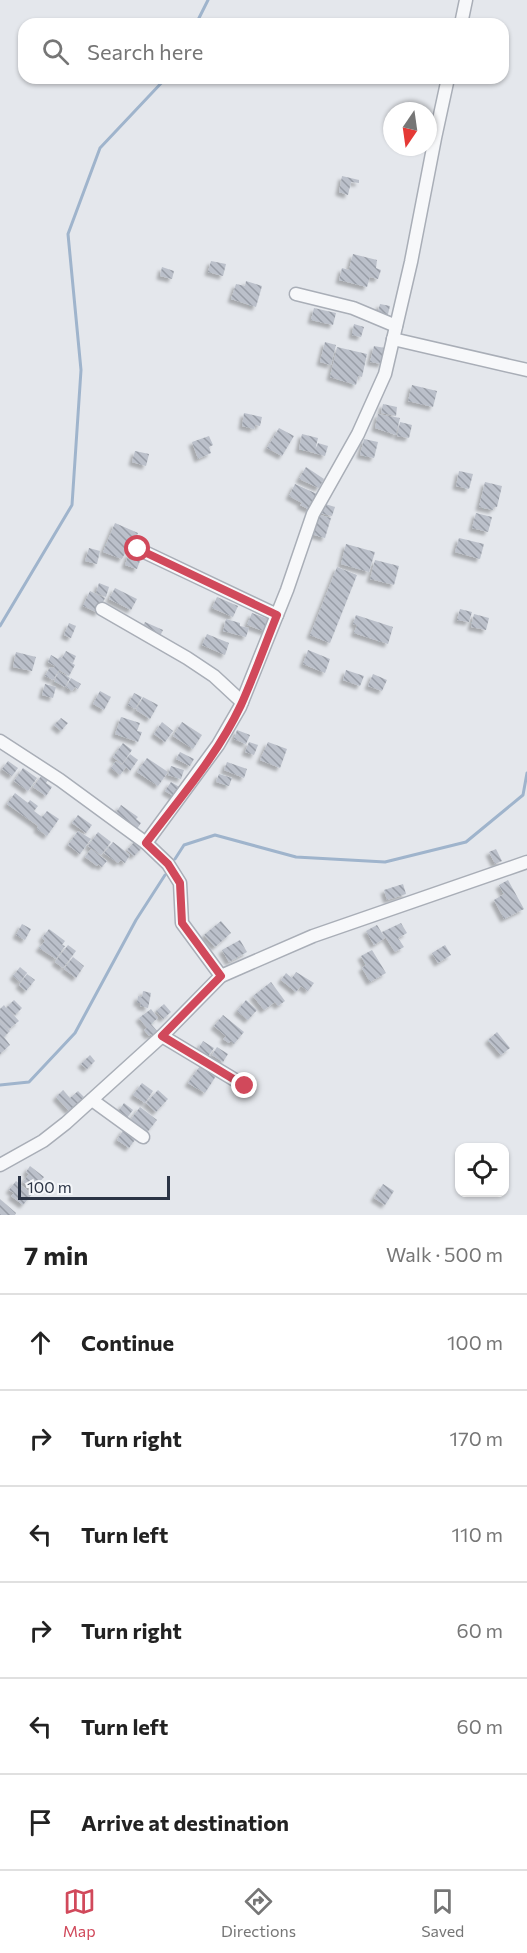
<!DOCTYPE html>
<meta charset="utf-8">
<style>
body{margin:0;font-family:Commissioner,sans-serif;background:#f6f6f6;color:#222}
.controls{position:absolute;right:18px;bottom:18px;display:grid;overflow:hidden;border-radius:12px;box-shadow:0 2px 4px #0004}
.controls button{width:54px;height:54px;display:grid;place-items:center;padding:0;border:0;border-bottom:2px solid #e0e0e0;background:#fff;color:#222;font:30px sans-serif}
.compass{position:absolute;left:383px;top:102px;width:54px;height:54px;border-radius:50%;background:#fff;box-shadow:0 2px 4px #0004;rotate:193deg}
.scale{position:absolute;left:18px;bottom:15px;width:152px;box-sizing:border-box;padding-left:6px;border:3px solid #2b3445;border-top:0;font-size:16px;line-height:21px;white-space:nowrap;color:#2b3445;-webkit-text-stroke:4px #f4f6f9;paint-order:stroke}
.stop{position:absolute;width:18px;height:18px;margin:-14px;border:4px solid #d1495b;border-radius:50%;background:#fff}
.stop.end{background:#d1495b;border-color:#fff;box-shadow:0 2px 6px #0008}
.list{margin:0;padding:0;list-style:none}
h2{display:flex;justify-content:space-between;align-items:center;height:78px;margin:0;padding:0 24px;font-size:26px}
h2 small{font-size:20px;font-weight:400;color:#767676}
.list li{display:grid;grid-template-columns:39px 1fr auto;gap:18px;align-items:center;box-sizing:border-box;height:96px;padding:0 24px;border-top:2px solid #e0e0e0}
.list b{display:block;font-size:22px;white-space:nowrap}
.list em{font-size:20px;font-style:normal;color:#767676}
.icon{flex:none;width:33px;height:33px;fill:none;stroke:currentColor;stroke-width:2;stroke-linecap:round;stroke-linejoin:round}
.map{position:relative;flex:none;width:527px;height:1215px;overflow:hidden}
.search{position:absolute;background:#fff;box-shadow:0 2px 4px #0004;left:18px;right:18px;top:18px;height:66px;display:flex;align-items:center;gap:15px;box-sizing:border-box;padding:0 21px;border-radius:18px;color:#767676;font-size:22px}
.sheet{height:654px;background:#fff}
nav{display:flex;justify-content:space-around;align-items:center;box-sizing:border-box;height:84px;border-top:2px solid #e0e0e0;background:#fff;font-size:16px;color:#767676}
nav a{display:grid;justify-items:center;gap:3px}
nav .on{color:#d1495b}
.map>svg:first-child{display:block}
</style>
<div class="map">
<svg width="527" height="1215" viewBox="0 0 527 1215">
<defs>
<pattern id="building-back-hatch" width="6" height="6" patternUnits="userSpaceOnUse" patternTransform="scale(1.5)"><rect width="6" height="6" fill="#bbc0ca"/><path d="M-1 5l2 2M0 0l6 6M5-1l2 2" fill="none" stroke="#989da6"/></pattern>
<filter id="shadow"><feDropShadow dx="-3.5" dy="3.5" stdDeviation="1.5" flood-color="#0004"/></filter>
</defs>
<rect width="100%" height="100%" fill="#e4e7ec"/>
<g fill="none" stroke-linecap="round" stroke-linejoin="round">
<g stroke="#9fb4cc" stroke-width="3">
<polyline points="196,24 208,0"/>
<polyline points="0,626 72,505 81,370 68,234 100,148 166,78"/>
<polyline points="175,859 184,845 215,835 296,857 385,862 466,842 523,795 527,773"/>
<polyline points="0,1085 29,1082 75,1033 136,920 165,875"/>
</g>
</g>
<g fill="url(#building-back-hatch)" filter="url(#shadow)">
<polygon points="342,176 359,180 359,183 351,182 348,195 339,192"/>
<polygon points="353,254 377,260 376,268 381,270 378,279 370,277 367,287 339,280 342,268 349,270"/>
<polygon points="211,261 226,264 223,276 208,272"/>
<polygon points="162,267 174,271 172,279 160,276"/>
<polygon points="246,281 262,286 256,307 231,299 236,284 245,286"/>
<polygon points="380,304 390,306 387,318 377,316"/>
<polygon points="314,308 336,313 333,325 311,320"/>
<polygon points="354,324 364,327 361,337 352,335"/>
<polygon points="325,342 336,345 331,365 320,362"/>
<polygon points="374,346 385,348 382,364 370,362"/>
<polygon points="337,347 367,354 362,377 358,376 356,385 330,377"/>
<polygon points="412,385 437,391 433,407 408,401"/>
<polygon points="383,404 397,407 396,416 381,413"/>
<polygon points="244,413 262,417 260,426 255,425 254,429 242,426"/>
<polygon points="378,414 400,418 396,435 375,428"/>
<polygon points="400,422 412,425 409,438 397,436"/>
<polygon points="279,428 294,436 282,456 267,448"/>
<polygon points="302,434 318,438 315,450 318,443 328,446 325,456 299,449"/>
<polygon points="209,436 213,445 209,447 211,453 198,459 192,442"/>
<polygon points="364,439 378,442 374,458 360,455"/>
<polygon points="135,451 149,454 146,466 132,462"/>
<polygon points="306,467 324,479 319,488 299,479"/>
<polygon points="459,471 473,474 469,489 456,486"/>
<polygon points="485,482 502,486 497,507 494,507 493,510 479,507"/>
<polygon points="295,484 317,494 310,510 300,505 302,503 289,496"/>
<polygon points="322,503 335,507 332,516 319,513"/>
<polygon points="476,513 492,517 488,532 472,528"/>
<polygon points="317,514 331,518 325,538 311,534"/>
<polygon points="115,523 138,533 130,551 127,549 122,559 103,552"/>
<polygon points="459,538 484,544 480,559 455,552"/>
<polygon points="346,544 375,552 369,572 341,564"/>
<polygon points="89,548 100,551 97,564 85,561"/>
<polygon points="129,553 141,558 137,569 125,565"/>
<polygon points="375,560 399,566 394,585 370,579"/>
<polygon points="337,567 357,575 330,643 310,635"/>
<polygon points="99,583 109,587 106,597 96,593"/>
<polygon points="115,588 137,599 131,610 109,599"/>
<polygon points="90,591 105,598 98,613 83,606"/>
<polygon points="217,597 238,606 233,617 212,608"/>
<polygon points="460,609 472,612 469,622 457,620"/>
<polygon points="252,613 271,620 266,632 247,625"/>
<polygon points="474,614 489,618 486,630 471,627"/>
<polygon points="356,615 393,627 388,644 354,633 357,625 353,624"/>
<polygon points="226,619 240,623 240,626 249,628 246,637 223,631"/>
<polygon points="145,622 163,630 158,640 141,630"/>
<polygon points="69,623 76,626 71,638 64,635"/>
<polygon points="207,634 229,643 225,655 202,645"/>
<polygon points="308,650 330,659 325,673 303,664"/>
<polygon points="66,651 76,656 73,663 65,659 75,665 69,676 59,670 53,680 45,676 50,667 53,668 55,666 48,662 51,655 58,659 60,657 62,658"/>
<polygon points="16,652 36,657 32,671 13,667"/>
<polygon points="346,670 364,676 360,686 343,680"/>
<polygon points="59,672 70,678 65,687 54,681"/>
<polygon points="373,674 387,680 382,691 368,686"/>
<polygon points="71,678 81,684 78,689 75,687 72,691 66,687"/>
<polygon points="45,684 56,687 53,698 42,695"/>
<polygon points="100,691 111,697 104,710 93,704"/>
<polygon points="134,693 142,697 135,709 128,705"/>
<polygon points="143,697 158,705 150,719 136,710"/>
<polygon points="121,717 140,723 137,731 142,732 138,742 115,734"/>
<polygon points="61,718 68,723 61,731 54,725"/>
<polygon points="162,722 173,731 165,742 154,734"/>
<polygon points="182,722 202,735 193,749 173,736"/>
<polygon points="237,730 250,735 246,744 234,739"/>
<polygon points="249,742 258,745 254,755 245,752"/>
<polygon points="268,742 287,749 280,768 260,760"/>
<polygon points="123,743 132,750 122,764 113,757"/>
<polygon points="180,752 194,759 190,766 176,759"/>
<polygon points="130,754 138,760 130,771 126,767 120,775 111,768 116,761 122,765"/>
<polygon points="147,758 168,772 158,786 137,772"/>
<polygon points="8,761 18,768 12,776 2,769"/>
<polygon points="227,762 247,769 244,778 224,770"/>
<polygon points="171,766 184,770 181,779 168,775"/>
<polygon points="23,768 37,778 28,791 14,781"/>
<polygon points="219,774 232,778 229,786 216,782"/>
<polygon points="42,775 48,780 46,783 52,787 46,796 33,787"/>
<polygon points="171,782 181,788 175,797 165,791"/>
<polygon points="15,793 28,803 30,800 38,806 34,811 42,817 47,811 59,819 47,836 37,829 38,826 7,804"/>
<polygon points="121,805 138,817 136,819 141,823 136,830 115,814"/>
<polygon points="78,815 92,825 86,833 72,823"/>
<polygon points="78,831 91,839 80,854 68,845"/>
<polygon points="98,832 111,842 101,855 88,846"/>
<polygon points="137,839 144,846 134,856 127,850"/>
<polygon points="113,842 130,855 125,863 121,860 118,863 104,853"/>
<polygon points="91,849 107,861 102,867 98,864 97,866 85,857"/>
<polygon points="496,849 502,861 495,864 489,852"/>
<polygon points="508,880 524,909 504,919 494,900 504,894 499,885"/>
<polygon points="403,884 406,894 387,900 384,890"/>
<polygon points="221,921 231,933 215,947 204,935"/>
<polygon points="401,923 407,933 398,938 404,947 395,952 382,932"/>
<polygon points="22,924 31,929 25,940 16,935"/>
<polygon points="377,925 385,938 374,945 366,931"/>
<polygon points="49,929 65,941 62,945 65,946 56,959 39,948 45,941 42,938"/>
<polygon points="240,940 247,952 229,962 222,950"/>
<polygon points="68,945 76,951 63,968 55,962"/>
<polygon points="445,945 451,955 438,963 432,953"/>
<polygon points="372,950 386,973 370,982 362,968 366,965 361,956"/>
<polygon points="73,957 84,966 76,978 64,969"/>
<polygon points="20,967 27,973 20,982 13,976"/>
<polygon points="296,972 314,983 308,991 301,986 296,992 281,980 286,973 292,978"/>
<polygon points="27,974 35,980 26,991 19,985"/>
<polygon points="271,982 285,1001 278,1006 275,1002 264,1010 253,996"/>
<polygon points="143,991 151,993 148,1008 140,1006 141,1003 137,1003 138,996 142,997"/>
<polygon points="14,1000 22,1008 15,1015 8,1009 19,1021 9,1029 0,1020 0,1009 4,1005 6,1008"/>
<polygon points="246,1000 257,1010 248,1020 237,1011"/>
<polygon points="164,1004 171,1012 163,1019 156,1011"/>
<polygon points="151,1009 158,1018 151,1024 158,1032 152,1036 151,1034 149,1036 144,1030 147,1028 139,1018"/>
<polygon points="223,1015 244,1032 234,1044 231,1041 229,1043 223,1039 226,1036 214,1026"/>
<polygon points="0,1021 10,1031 4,1037 10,1045 0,1054"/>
<polygon points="497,1032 510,1048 501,1055 488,1040"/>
<polygon points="203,1041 214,1048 207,1058 197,1051"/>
<polygon points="217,1047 228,1054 223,1062 212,1055"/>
<polygon points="90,1055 95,1061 87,1069 81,1064"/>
<polygon points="200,1066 216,1076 205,1093 188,1083"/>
<polygon points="142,1083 153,1091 145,1103 133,1095"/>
<polygon points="63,1090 70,1098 78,1091 84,1097 69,1111 56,1097"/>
<polygon points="158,1090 168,1099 156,1112 146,1103"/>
<polygon points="124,1103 133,1110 126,1119 117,1113"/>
<polygon points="140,1107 157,1120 145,1135 129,1122"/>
<polygon points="124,1129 137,1137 129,1148 117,1140"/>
<polygon points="30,1166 44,1177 33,1190 23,1182 29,1174 26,1172"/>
<polygon points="16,1181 32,1194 23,1205 11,1196 14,1193 9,1190"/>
<polygon points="383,1184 394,1191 385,1205 374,1198"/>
<polygon points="0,1199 16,1213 15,1215 0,1215"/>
</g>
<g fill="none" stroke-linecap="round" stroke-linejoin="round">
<g stroke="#a9aeb7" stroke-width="15">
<g id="minor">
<polyline points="461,24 466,0"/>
<polyline points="296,294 353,308 396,326"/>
<polyline points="393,339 527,370"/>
<polyline points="138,549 277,615"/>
<polyline points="102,609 187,658 214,676 242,702"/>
<polyline points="0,741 60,780 146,843"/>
<polyline points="221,976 313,936 527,862"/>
<polyline points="162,1036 245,1086"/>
<polyline points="92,1100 143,1137"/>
<polyline points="0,1165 43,1141 66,1123 162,1036 221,976 182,923 180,883 168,864 146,843 218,745 240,707 287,590 313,514 358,434 385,374 411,262 435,138 448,78"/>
</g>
</g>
<use href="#minor" stroke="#f7f8fa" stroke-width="12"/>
</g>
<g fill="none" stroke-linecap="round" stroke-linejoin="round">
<path stroke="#d1495b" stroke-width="8" d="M138,549l139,66c-12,30 -23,61 -36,90 -24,51 -62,94 -95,138l22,21 12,19 2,40 39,53 -59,60 83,50"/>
</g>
</svg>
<div class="controls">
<button><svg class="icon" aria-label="locate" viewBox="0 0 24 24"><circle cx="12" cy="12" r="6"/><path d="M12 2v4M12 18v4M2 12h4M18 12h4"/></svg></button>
</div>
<svg class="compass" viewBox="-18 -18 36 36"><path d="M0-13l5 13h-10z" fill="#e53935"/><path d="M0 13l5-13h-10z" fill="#767676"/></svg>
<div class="scale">100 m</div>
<div class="stop" style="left:138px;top:549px"></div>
<div class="stop end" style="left:245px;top:1086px"></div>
<div class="search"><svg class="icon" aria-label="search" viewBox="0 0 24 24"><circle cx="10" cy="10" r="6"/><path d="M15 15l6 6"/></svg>Search here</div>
</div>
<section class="sheet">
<h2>7 min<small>Walk · 500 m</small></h2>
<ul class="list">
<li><svg class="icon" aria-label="ahead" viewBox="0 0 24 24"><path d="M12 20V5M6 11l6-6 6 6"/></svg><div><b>Continue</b></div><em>100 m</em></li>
<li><svg class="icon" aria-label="right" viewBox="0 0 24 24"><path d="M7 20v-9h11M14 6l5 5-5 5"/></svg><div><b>Turn right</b></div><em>170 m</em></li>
<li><svg class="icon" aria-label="left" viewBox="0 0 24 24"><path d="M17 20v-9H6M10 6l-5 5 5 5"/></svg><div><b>Turn left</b></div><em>110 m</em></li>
<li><svg class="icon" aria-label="right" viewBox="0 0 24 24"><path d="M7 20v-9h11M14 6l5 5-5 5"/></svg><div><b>Turn right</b></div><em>60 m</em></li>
<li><svg class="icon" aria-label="left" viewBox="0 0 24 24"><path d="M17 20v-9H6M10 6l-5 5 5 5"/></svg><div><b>Turn left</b></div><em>60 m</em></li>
<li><svg class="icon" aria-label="arrive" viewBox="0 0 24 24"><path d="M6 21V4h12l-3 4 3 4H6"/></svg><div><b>Arrive at destination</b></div></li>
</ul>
</section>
<nav>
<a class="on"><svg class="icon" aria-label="map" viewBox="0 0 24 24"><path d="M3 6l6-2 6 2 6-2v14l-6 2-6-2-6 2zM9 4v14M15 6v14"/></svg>Map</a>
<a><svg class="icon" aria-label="directions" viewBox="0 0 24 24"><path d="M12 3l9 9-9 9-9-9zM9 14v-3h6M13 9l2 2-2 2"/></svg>Directions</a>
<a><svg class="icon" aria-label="saved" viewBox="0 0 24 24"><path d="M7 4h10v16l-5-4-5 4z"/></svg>Saved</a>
</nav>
